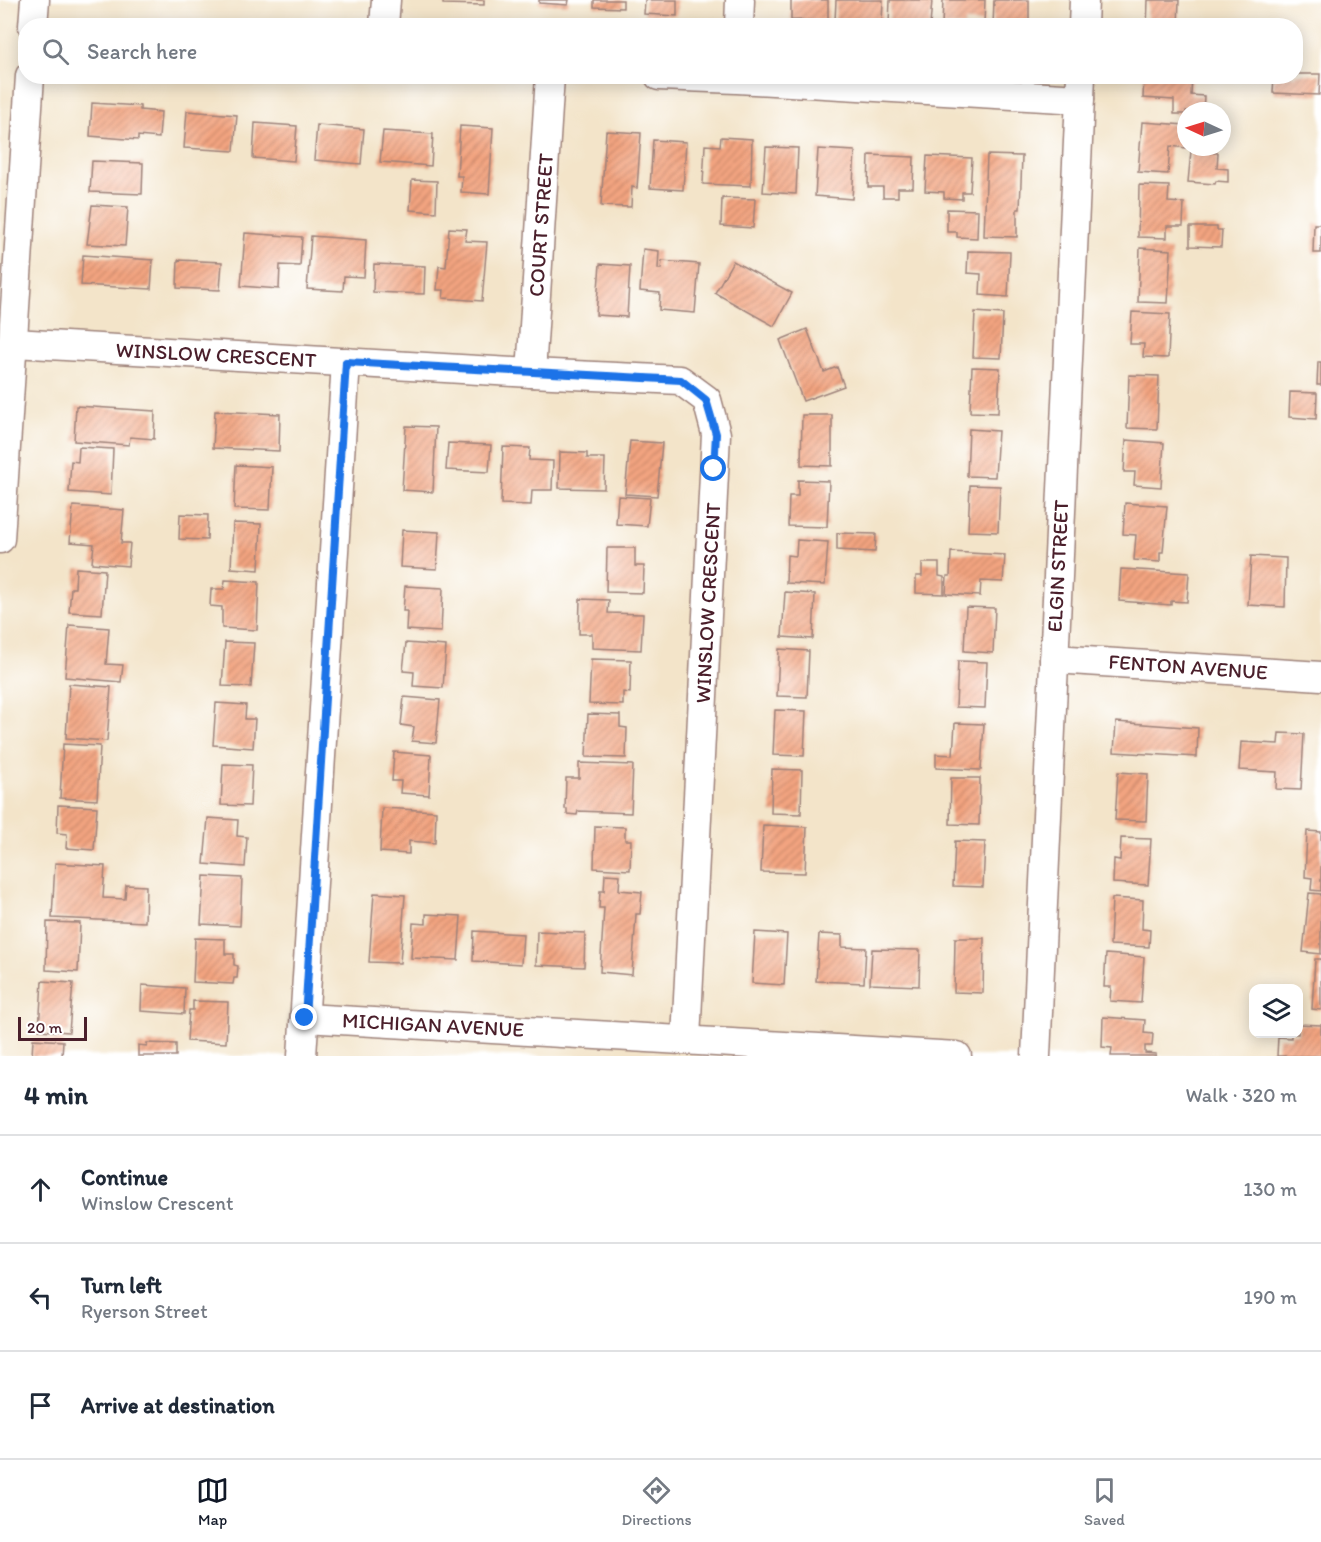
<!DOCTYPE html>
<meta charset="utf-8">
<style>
body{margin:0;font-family:Itim,sans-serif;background:#f2f2f3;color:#1f2937}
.controls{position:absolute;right:18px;bottom:18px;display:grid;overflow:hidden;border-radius:12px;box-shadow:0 3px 15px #0003}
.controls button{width:54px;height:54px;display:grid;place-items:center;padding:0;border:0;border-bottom:2px solid #e0e1e3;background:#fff;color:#1f2937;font:30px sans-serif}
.compass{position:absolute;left:1177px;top:102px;width:54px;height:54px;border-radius:50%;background:#fff;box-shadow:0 3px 15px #0003;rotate:274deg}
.scale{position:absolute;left:18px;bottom:15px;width:69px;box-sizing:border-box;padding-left:6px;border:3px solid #4a1f2b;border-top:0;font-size:16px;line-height:21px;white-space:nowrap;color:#4a1f2b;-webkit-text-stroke:4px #fff;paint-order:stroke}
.stop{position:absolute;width:18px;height:18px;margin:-14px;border:4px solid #1a73e8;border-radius:50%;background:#fff}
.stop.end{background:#1a73e8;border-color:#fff;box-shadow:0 2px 6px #0008}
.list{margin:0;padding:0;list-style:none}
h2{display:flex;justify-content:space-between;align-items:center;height:78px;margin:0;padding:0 24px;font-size:26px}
h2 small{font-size:20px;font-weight:400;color:#747a83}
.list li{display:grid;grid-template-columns:39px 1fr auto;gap:18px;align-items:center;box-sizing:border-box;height:108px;padding:0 24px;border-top:2px solid #e0e1e3}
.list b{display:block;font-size:22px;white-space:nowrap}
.list p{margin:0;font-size:20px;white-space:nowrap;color:#747a83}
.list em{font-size:20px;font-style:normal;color:#747a83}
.icon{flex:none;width:33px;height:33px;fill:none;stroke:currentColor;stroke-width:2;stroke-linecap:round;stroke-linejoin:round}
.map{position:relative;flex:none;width:1321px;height:1056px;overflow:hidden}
.search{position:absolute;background:#fff;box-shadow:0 3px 15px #0003;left:18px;right:18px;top:18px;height:66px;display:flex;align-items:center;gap:15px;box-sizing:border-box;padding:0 21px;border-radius:24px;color:#747a83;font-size:22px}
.sheet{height:402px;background:#fff}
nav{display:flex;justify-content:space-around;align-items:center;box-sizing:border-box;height:84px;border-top:2px solid #e0e1e3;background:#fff;font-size:16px;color:#747a83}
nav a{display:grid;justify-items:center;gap:3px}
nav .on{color:#111827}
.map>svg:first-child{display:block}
</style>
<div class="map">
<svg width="1321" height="1056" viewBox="0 0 1321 1056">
<defs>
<pattern id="building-hatch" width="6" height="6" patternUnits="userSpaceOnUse" patternTransform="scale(1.5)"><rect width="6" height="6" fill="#f3a480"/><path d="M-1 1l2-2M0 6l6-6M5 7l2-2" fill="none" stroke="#c78569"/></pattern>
</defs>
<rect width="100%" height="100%" fill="#fff"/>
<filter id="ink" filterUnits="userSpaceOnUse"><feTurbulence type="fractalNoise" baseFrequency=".0167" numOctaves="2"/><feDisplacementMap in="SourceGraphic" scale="12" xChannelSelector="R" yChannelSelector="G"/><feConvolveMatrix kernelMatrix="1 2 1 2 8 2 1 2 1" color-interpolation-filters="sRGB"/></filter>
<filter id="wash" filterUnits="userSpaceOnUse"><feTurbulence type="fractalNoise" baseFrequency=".008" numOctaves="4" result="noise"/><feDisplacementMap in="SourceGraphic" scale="24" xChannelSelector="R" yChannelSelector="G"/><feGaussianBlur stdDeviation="1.35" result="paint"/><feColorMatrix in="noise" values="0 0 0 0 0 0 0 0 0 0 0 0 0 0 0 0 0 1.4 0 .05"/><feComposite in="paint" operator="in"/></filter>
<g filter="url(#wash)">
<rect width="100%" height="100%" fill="#f3e4c9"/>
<g id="blocks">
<g fill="url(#building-hatch)">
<polygon points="443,0 484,0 484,5 443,4"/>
<polygon points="539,0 569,0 568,5 539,3"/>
<polygon points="594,0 623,0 623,8 594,7"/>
<polygon points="645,0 677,0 677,16 644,14"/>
<polygon points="791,0 828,0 828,21 791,20"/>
<polygon points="836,0 883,0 882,23 835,21"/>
<polygon points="890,0 932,0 930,26 889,24"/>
<polygon points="943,0 985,0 984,23 965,22 965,26 942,26"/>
<polygon points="994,0 1029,0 1029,26 993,26"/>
<polygon points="1148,0 1179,0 1178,26 1147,26"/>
<polygon points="1195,22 1227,24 1227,26 1195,26"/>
<polygon points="1296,74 1320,74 1319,95 1273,93 1274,76 1296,76"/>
<polygon points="1144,76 1192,76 1191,95 1204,96 1203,111 1186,111 1186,114 1174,114 1174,100 1143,98"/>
<polygon points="92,103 140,106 140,110 161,112 159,138 138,136 138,140 90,136"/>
<polygon points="187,111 237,115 234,151 184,148"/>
<polygon points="1142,122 1186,125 1186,148 1170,146 1168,174 1138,172"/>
<polygon points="255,123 297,126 294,161 253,158"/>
<polygon points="317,125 364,129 361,164 314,160"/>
<polygon points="460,126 493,128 489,194 461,192 462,176 457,176"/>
<polygon points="383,131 433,134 431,166 380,162"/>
<polygon points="606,131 641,133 637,188 632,187 631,207 601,206"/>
<polygon points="721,137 752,139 751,186 703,184 705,145 720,146"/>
<polygon points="653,140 686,142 683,190 650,188"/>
<polygon points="766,147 798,148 796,194 763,192"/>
<polygon points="818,149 855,151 852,199 815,196"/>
<polygon points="1191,151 1218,153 1217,168 1228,169 1228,182 1216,181 1215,184 1188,182"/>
<polygon points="869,155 914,157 913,188 898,188 898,197 883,197 883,187 868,187"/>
<polygon points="987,155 1022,156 1020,209 1017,209 1017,237 984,236"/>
<polygon points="927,156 972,158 970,192 962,192 962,199 944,198 944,192 925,191"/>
<polygon points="92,161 143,163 142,194 90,192"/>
<polygon points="412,180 437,181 436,212 410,210"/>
<polygon points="1139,185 1169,186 1168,202 1184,203 1183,226 1167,226 1167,238 1138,237"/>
<polygon points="722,198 755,199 753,228 721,226"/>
<polygon points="92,205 128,207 125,246 87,244"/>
<polygon points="947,209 978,210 977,238 957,237 957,232 947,232"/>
<polygon points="1314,224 1321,224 1321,253 1313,253"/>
<polygon points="1190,227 1217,227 1217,230 1222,230 1221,247 1190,246"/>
<polygon points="449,228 467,229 465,241 487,242 482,301 443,298 444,290 437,290 439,266 446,267"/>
<polygon points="245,233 302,237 300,266 280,265 279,289 241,286"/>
<polygon points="311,236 366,240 364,277 344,276 343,291 307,289"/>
<polygon points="1140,248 1171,250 1168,303 1138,302"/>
<polygon points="643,249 659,251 658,269 661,269 662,261 699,264 695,313 659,310 660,293 640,291"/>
<polygon points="968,251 1010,252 1008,297 980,295 981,274 967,273"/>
<polygon points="83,255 153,260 151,289 81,285"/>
<polygon points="178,260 222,262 220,290 177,288"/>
<polygon points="733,261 792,293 774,326 715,293"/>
<polygon points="374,264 425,266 424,294 373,292"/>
<polygon points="600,264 630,266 627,317 596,315"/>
<polygon points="975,312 1003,314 1001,358 973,357"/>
<polygon points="1132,312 1170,314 1168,358 1143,357 1144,344 1130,344"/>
<polygon points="807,329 824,372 837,367 844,386 803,401 780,340"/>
<polygon points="1318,362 1321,362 1321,385 1317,385"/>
<polygon points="972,367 1000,368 998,413 970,412"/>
<polygon points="1129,375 1159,376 1157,429 1127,428"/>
<polygon points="1290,392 1317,393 1316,419 1289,417"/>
<polygon points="76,406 155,411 154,439 130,437 129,445 74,441"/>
<polygon points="215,411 280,414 279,451 213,448"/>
<polygon points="802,415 832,415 832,466 801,465"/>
<polygon points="406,426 436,427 433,492 402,490"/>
<polygon points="969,429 998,431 995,477 967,476"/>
<polygon points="1126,440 1164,443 1161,487 1134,485 1135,472 1124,472"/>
<polygon points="630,441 662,443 657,496 625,494"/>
<polygon points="448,443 491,445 489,472 446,470"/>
<polygon points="79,447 113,449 111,495 69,492 71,461 78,462"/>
<polygon points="503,447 530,448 529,460 553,461 552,490 532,490 531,505 501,504"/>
<polygon points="560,452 587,453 587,458 605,458 604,489 559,488"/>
<polygon points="236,465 272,467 270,510 234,509"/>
<polygon points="798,480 829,481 827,527 788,526 789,496 798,496"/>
<polygon points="970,485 1000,486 998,532 968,531"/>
<polygon points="618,496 650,498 647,526 616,524"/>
<polygon points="1125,503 1167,506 1163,552 1160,552 1160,562 1134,560 1136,535 1123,534"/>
<polygon points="73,506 124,510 121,543 130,543 128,566 92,563 94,544 70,542"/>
<polygon points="180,514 208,515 207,540 179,539"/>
<polygon points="233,523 261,524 259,570 231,568"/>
<polygon points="402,530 439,532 437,569 400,567"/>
<polygon points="837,533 876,534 875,552 837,550"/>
<polygon points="797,540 828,542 825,585 786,583 787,555 796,556"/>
<polygon points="607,548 635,548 635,566 644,566 643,593 606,592"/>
<polygon points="951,552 1005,555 1003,582 981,581 980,596 946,594 947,576 950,576"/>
<polygon points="1251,556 1286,558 1285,607 1248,605"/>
<polygon points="922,563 939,563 939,576 944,577 944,594 916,593 916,576 922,576"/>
<polygon points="76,568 105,570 102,614 69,612 71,588 75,588"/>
<polygon points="1121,569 1189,573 1187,602 1171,601 1171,605 1119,601"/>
<polygon points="225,580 259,582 257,630 222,628 222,607 210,606 211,589 224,589"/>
<polygon points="405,586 443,588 441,632 406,630 407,611 403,611"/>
<polygon points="785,592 815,594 813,639 782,637"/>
<polygon points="580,599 609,600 608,613 643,614 641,650 592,648 592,634 579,634"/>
<polygon points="966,607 995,608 993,653 964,651"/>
<polygon points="69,625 109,628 106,664 123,665 121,682 65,677"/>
<polygon points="225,642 254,643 251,687 222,686"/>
<polygon points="406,643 446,646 443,688 413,686 414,672 403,671"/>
<polygon points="779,649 809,651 807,697 777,696"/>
<polygon points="591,659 631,660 630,693 623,692 623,705 589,704"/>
<polygon points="958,661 987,662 985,708 956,707"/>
<polygon points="69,684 111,687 107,741 66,738"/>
<polygon points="404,697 440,700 436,743 412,741 414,727 401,725"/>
<polygon points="216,703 246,705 245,719 255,719 253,748 213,745"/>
<polygon points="775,710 806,711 804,756 773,755"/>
<polygon points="588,714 620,715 620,727 627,728 626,758 586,757"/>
<polygon points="1116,722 1198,728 1197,757 1114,752"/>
<polygon points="955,723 984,724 981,770 936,768 936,754 953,755"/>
<polygon points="1279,733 1304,734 1301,790 1276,789 1277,772 1239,770 1241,742 1278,744"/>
<polygon points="63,744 100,746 97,800 60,798"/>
<polygon points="394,752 431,755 429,795 400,793 401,781 392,781"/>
<polygon points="579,763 633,765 631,813 578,811 577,815 567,814 567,809 565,809 566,778 579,778"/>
<polygon points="223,764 252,765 250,806 221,805"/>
<polygon points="772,769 802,770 801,814 771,813"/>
<polygon points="1118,772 1148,774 1146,821 1115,820"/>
<polygon points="951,778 980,778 979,825 950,824"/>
<polygon points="58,805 97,807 94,850 66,848 67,834 57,833"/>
<polygon points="382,808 436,811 435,843 409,841 409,854 380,852"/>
<polygon points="208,818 238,820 237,836 247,837 245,867 204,864"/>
<polygon points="763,825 807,827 805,873 761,872"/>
<polygon points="595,826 625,827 625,840 631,840 630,870 594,868"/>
<polygon points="1307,831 1321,832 1321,891 1311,890 1312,878 1305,877"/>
<polygon points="1121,838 1151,839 1148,885 1113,883 1114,859 1120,860"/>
<polygon points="955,841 985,842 983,887 953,886"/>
<polygon points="55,863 105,866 103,898 125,899 126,885 146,886 145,922 52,918"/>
<polygon points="605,874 620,875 619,890 642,892 640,914 636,914 632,975 600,972 604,908 599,908 600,891 604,891"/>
<polygon points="204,876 242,878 240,926 201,924"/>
<polygon points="374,893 405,895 400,963 369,962"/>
<polygon points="1309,893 1321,894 1321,954 1303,952"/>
<polygon points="1112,898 1143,900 1142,929 1150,930 1149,947 1110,945"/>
<polygon points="426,914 461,916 458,960 411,958 413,923 426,924"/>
<polygon points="47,922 80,923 78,972 46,970"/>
<polygon points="474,931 523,934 521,964 473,961"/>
<polygon points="537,931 585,933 584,967 536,965"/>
<polygon points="755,932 787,934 784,985 752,983"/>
<polygon points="819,934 842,935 842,947 866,948 864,983 816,981"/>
<polygon points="195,938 225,939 225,954 234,954 234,965 238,966 237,978 234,978 233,984 193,982"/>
<polygon points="955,938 984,938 983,993 954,992"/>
<polygon points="872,949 920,950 919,986 870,984"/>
<polygon points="1106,954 1144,957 1141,1003 1110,1001 1111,987 1104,987"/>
<polygon points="1315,959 1321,959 1321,1010 1312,1009"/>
<polygon points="42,981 73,983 69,1032 39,1030"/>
<polygon points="142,985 185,988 184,1014 141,1011"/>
<polygon points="193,1001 228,1002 226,1043 187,1041 189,1010 193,1010"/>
<polygon points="1103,1017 1145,1020 1144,1033 1153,1034 1152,1046 1145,1046 1145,1053 1156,1054 1156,1056 1111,1056 1112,1048 1102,1047"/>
<polygon points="1298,1024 1321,1025 1321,1056 1277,1056 1278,1037 1291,1038 1291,1034 1298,1034"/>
<polygon points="33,1039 63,1041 62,1056 32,1056"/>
<polygon points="147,1043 176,1044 176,1056 138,1056 138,1045 147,1046"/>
</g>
</g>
</g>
<g filter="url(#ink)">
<use href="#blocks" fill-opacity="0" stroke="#9e827a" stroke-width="1.5"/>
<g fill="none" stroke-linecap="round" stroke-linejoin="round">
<g stroke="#9e827a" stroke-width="31">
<g id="minor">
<polyline points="33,26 35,0"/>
<polyline points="384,26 386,0"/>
<polyline points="739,26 740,0"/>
<polyline points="1083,26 1084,0"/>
<polyline points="659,76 737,79 1080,99"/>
<polyline points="14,343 531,373 680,380 707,400 716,434 686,1039"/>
<polyline points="531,373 550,76"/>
<polyline points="0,539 30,76"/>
<polyline points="1054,659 1321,676"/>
<polyline points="305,1018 957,1056"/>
<polyline points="302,1056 346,362"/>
<polyline points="1036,1056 1081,76"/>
</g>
</g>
<use href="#minor" stroke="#fff" stroke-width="28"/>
</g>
</g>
<g fill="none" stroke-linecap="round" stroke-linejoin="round" filter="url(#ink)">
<polyline stroke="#1a73e8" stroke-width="8" points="305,1018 346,362 681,380 706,400 716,434 714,469"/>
</g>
<g text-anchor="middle" stroke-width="4.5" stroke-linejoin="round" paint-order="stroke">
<g font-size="21" fill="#4a1f2b" stroke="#fff">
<text transform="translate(541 225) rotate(-86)" y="7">COURT STREET</text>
<text transform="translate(216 355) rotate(3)" y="7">WINSLOW CRESCENT</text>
<text transform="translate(1058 566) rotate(-87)" y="7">ELGIN STREET</text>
<text transform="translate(708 603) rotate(-87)" y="7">WINSLOW CRESCENT</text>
<text transform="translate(1188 667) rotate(4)" y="7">FENTON AVENUE</text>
<text transform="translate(433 1025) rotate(3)" y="7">MICHIGAN AVENUE</text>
</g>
</g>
</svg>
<div class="controls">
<button><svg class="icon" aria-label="layers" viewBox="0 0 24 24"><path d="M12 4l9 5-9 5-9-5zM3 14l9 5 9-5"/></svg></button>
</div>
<svg class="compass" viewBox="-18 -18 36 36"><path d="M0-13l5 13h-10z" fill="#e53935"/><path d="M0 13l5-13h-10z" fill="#747a83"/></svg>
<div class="scale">20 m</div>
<div class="stop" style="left:714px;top:469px"></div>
<div class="stop end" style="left:305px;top:1018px"></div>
<div class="search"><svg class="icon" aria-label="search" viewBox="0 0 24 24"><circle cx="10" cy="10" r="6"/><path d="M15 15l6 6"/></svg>Search here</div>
</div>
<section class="sheet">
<h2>4 min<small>Walk · 320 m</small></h2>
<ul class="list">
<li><svg class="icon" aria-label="ahead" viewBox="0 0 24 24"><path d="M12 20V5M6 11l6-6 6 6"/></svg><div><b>Continue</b><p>Winslow Crescent</p></div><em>130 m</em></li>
<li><svg class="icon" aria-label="left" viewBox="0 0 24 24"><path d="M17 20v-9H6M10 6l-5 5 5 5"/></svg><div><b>Turn left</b><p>Ryerson Street</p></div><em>190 m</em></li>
<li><svg class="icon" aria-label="arrive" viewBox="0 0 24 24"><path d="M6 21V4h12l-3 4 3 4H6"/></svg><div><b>Arrive at destination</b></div></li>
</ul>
</section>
<nav>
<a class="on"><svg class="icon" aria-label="map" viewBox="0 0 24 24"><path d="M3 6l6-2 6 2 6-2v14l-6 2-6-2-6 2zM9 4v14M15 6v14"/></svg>Map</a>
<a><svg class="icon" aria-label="directions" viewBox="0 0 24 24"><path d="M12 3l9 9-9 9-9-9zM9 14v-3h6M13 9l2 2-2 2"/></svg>Directions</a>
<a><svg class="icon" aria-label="saved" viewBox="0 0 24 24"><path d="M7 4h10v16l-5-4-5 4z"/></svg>Saved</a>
</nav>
